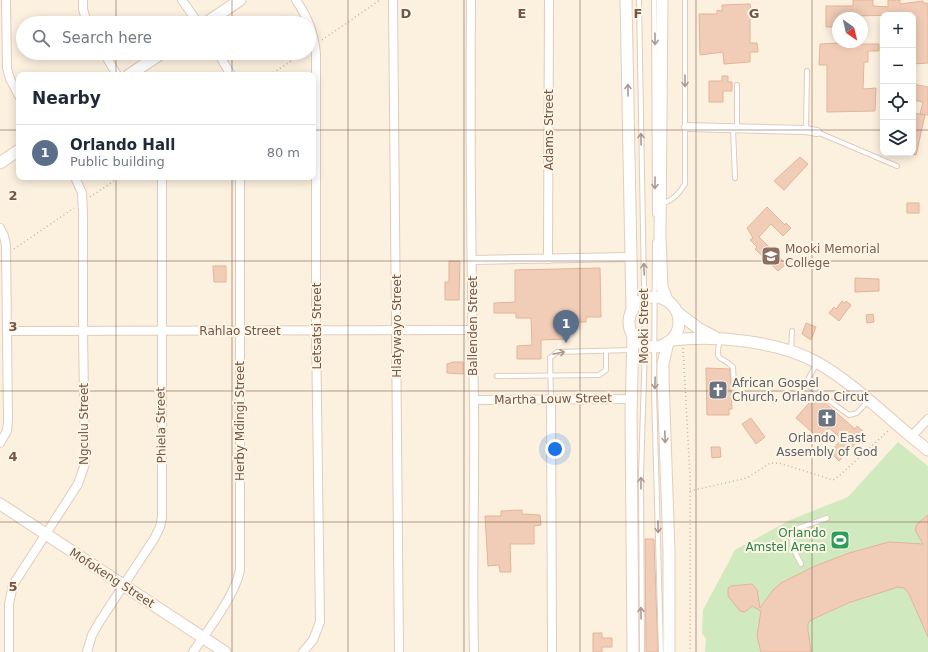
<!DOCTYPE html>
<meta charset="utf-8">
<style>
body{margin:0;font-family:"DejaVu Sans",sans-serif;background:#f6f6f7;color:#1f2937}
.controls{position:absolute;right:12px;top:12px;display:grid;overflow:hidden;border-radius:8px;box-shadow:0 2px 10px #0003}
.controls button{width:36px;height:36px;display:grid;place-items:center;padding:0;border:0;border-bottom:1px solid #e0e1e3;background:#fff;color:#1f2937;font:20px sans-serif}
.compass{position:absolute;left:832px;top:12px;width:36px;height:36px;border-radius:50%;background:#fff;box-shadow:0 2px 10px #0003;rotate:146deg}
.you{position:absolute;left:555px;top:449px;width:14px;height:14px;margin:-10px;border:3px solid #fff;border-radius:50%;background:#1a73e8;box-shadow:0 0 0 6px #1a73e833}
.badge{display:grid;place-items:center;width:26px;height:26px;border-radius:50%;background:#db2777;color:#fff;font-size:13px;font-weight:700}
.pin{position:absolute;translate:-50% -33px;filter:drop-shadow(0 1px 2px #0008)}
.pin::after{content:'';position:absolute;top:21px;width:14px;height:12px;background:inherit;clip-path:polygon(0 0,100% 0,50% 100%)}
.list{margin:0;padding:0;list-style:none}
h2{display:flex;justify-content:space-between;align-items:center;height:52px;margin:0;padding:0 16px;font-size:17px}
h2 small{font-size:13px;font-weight:400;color:#747a83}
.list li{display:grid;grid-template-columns:26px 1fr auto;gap:12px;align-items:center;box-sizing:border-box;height:56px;padding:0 16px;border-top:1px solid #e0e1e3}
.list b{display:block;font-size:15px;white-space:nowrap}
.list p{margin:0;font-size:13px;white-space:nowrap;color:#747a83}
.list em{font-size:13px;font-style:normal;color:#747a83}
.icon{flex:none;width:22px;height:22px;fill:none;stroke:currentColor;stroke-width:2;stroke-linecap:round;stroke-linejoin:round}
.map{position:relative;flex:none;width:928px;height:652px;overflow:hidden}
.search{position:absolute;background:#fff;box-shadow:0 2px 10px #0003;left:16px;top:16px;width:300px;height:44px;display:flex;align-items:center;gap:10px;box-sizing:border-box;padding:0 14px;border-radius:22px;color:#747a83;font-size:15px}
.panel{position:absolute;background:#fff;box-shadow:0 2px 10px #0003;left:16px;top:72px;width:300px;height:108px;border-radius:8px}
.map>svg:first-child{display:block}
</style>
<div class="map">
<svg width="928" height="652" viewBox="0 0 928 652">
<rect width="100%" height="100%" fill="#fcf0df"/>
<polygon fill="#d0e9be" points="898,442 928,466 928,652 705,652 706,638 702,634 703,610 735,550 790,520 848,497"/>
<g fill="#f1cdb7" stroke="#e4b498">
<polygon points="853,0 873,0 873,6 888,7 888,0 900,0 900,4 923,1 923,3 926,3 928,4 928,63 913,64 913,15 846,16 846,18 838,18 838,27 826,27 826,6 853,6"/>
<polygon points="750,4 751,9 756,8 756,17 750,17 750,43 757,43 758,52 750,52 750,62 724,64 723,52 700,55 699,14 717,14 717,10 722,11 722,5"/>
<polygon points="858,42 858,44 879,44 879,51 868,51 868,62 864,62 863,89 876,88 875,111 827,112 827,65 819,65 820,44"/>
<polygon points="722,76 728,76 728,82 732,82 732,91 723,91 723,102 709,102 709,81 722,81"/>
<polygon points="913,84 928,87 928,115 920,114 923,102 913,100"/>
<polygon points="913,113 925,115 916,155 913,154"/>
<polygon points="800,157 808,164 784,190 774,181"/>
<rect x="907" y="203" width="12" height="10"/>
<polygon points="767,207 785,225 786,223 791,228 783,236 771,224 759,237 786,264 778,271 755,249 757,247 750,240 753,238 747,228"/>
<polygon points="449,261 460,261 459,300 445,300 445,282 449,282"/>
<polygon points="213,266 226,266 226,282 214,282"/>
<polygon points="600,268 601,317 586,317 586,322 568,322 568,339 541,340 541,359 517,359 517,346 532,345 531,318 516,318 516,313 494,313 494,303 515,302 515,270"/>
<polygon points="855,278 879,279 879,291 855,292"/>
<polygon points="842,301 845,303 846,301 851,305 839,321 829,313 834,307 836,309"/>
<polygon points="873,314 874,322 867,323 866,315"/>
<polygon points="806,323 816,327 811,340 802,334"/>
<polygon points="453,362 463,362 463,374 447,373 447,364"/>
<polygon points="706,368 730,369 732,409 729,409 729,415 707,415"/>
<polygon points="816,395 855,429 857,426 865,433 839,461 830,452 842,439 829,428 820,439 796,418"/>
<polygon points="751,418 765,437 756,444 742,424"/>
<polygon points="711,447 720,447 721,457 712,458"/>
<polygon points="522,510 522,514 540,515 541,525 534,526 534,544 510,544 511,572 500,572 499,565 488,566 485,516 501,516 501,511"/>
<polygon points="928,515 928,637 909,594 904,588 898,587 848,603 811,620 808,623 808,630 811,652 761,652 757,636 761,611 752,606 745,612 740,611 728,596 728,588 731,586 752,584 757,590 760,608 773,590 781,583 815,566 849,553 889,542 923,544 915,530 917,524"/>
<polygon points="645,539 654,539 658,652 646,652"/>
<polygon points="593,633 602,633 602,638 612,638 612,647 602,647 602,652 593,652"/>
</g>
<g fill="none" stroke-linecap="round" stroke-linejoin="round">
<g stroke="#e0ccbc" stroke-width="6">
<g id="lane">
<polyline points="639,0 645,345 641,475 642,652"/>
<polyline points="654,0 655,214"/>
<polyline points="737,85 737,128"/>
<polyline points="733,129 735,178"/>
<polyline points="806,130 807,71"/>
<polyline points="817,132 897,166"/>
<path d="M662,204c11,-4 17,-10 23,-20v-184"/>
<polyline points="655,242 654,391 661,652"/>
<path d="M720,341c-6,22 1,14 13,26l1,18"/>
<polyline points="791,351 792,331"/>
<polyline points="817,363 807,381 809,386 849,415 857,413 868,401"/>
<polyline points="497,376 599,375 606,370 606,351"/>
<polyline points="551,399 550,358 557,352 632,350"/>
<polyline points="801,564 793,548 791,536 799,528 827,518"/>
</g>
</g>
<g stroke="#e0ccbc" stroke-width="10">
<g id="street">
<polyline points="6,0 7,68 10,79 19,96"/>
<polyline points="83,0 83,9 87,23"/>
<polyline points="182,0 198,23"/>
<path d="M296,0c12,18 18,33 20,54v276l4,292 -7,18 -10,12"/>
<polyline points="393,0 399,652"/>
<path d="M471,0c-1,133 0,267 3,400 1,84 -2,168 0,252"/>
<polyline points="104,53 117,75"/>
<polyline points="218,53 231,75"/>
<polyline points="686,127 806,130 817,132"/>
<polyline points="0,228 4,236 6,246 8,420 7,431 0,443"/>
<polyline points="548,259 549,0"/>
<polyline points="473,260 630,257"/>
<polyline points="8,331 471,330"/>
<polyline points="474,400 633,399"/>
<polyline points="551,400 552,652"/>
<polyline points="911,437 928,419"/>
<polyline points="9,652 9,604 13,585 78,484 85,464 83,331 83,212 82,193 75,177"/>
<polyline points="87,652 92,635 100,621 154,539 160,527 162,517 162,177"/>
<path d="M193,652c15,-22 42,-56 47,-82v-393"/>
</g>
</g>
<g stroke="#e5cdba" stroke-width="13">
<g id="secondary">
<polyline points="626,0 632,311"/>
<polyline points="662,0 660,237 662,287 667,300"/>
<polyline points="206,23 240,0"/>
<polyline points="129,75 162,53"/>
<polyline points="0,163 19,150"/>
<circle cx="654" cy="322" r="25"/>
<polyline points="678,313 698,328 715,337"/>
<polyline points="633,335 631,413 633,652"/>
<path d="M672,340c44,-5 107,1 146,23 40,23 73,59 110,87"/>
<polyline points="668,342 663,364 663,378 669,552 669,652"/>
<polyline points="0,504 225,652"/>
</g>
</g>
<g stroke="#d5b19b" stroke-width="1.5" stroke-dasharray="1 3" stroke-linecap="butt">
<polyline points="322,40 380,0"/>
<polyline points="270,75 303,53"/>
<polyline points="90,197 120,177"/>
<polyline points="14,249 74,208"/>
<polyline points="683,348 690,476 690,652"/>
<polyline points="690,491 747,478 770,463 779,463 833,480 838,477 888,431"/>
</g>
<use href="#lane" stroke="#fff" stroke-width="4"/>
<use href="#street" stroke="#fff" stroke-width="8"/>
<use href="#secondary" stroke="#fff" stroke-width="11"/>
</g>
<defs><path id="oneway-shaft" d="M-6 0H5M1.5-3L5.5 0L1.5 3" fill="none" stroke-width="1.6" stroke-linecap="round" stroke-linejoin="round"/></defs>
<g stroke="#aa9a91">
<use href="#oneway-shaft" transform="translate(655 39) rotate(89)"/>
<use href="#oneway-shaft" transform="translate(685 81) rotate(89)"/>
<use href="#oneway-shaft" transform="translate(628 90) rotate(-91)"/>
<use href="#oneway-shaft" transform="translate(641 139) rotate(-91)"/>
<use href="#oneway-shaft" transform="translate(655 183) rotate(91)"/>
<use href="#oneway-shaft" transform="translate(644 269) rotate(-92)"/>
<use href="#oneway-shaft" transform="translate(559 353) rotate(-11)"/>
<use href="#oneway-shaft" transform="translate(655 383) rotate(91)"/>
<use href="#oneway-shaft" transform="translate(665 437) rotate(88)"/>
<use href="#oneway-shaft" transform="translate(641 483) rotate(-90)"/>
<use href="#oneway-shaft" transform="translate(658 527) rotate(89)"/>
<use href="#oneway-shaft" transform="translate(641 613) rotate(-91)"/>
</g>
<path fill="none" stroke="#725647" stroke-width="1" stroke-opacity="0.55" d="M116,0v23M232,0v23M348,0v652M464,0v652M580,0v652M696,0v652M812,0v652M116,53v22M232,53v22M0,130h19M313,130h570M913,130h15M116,177v475M232,177v475M0,261h928M0,391h928M0,522h928"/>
<defs>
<g id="university-square" transform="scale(1)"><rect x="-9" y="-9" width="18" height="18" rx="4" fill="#8d6e63" stroke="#fff5e5"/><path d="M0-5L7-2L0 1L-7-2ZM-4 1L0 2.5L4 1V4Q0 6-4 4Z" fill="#fff"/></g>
<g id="church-square" transform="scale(1)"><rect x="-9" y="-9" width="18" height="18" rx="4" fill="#6b7280" stroke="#fff5e5"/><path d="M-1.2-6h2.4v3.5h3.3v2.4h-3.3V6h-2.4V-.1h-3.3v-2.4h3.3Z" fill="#fff"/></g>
<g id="stadium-square" transform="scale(1)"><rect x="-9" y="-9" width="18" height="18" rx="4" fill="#2e9e5b" stroke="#fff5e5"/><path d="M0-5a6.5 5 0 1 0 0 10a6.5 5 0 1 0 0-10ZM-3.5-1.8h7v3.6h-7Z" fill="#fff"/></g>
</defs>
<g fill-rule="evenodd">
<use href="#university-square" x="771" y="256"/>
<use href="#church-square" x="718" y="390"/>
<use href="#church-square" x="827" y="418"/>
<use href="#stadium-square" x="840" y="540"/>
</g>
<g text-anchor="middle" stroke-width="4" stroke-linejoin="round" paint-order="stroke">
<g font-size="12" fill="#725647" stroke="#fff5e5">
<text transform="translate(549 130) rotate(-90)" y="4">Adams Street</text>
<text transform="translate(317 326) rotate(-90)" y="4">Letsatsi Street</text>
<text transform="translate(397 326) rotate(-90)" y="4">Hlatywayo Street</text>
<text transform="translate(473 326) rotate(-90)" y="4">Ballenden Street</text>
<text transform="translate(644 326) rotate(-90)" y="4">Mooki Street</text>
<text x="240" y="335">Rahlao Street</text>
<text transform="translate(553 399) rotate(-1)" y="4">Martha Louw Street</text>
<text transform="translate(240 421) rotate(-90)" y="4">Herby Mdingi Street</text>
<text transform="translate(84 424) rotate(-90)" y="4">Ngculu Street</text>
<text transform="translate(161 425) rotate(-91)" y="4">Phiela Street</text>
<text transform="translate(112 578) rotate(33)" y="4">Mofokeng Street</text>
</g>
<g font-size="12" fill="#785e54" stroke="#fff5e5" text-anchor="start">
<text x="785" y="253">Mooki Memorial<tspan x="785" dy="14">College</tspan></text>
</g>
<g font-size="12" fill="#5b616d" stroke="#fff5e5" text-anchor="start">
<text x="732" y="387">African Gospel<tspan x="732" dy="14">Church, Orlando Circut</tspan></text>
<text x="827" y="442" text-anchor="middle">Orlando East<tspan x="827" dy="14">Assembly of God</tspan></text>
</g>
<g font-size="12" fill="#27864d" stroke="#fff5e5" text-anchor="end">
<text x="826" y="537">Orlando<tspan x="826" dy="14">Amstel Arena</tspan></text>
</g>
</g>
<g font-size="13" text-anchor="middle" font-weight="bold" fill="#725647" stroke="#fff5e5" stroke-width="4" stroke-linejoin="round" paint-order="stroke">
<text x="406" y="18">D</text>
<text x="522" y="18">E</text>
<text x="638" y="18">F</text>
<text x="754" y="18">G</text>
<text x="13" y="200">2</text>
<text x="13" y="331">3</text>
<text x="13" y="461">4</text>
<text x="13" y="591">5</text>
</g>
</svg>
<div class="controls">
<button>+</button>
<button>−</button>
<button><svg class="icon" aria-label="locate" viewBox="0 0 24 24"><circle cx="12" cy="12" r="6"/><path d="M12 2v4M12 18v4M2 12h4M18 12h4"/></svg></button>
<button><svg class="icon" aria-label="layers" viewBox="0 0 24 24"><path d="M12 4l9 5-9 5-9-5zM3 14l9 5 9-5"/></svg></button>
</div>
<svg class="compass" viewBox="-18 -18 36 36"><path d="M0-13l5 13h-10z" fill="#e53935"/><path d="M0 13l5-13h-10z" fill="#747a83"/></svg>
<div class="you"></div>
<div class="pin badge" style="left:566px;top:343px;background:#5c6f8a">1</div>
<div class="search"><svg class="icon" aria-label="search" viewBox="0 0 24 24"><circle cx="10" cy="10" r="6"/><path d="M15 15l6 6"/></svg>Search here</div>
<section class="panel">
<h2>Nearby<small></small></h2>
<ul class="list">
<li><span class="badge" style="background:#5c6f8a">1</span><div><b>Orlando Hall</b><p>Public building</p></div><em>80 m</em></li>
</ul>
</section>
</div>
